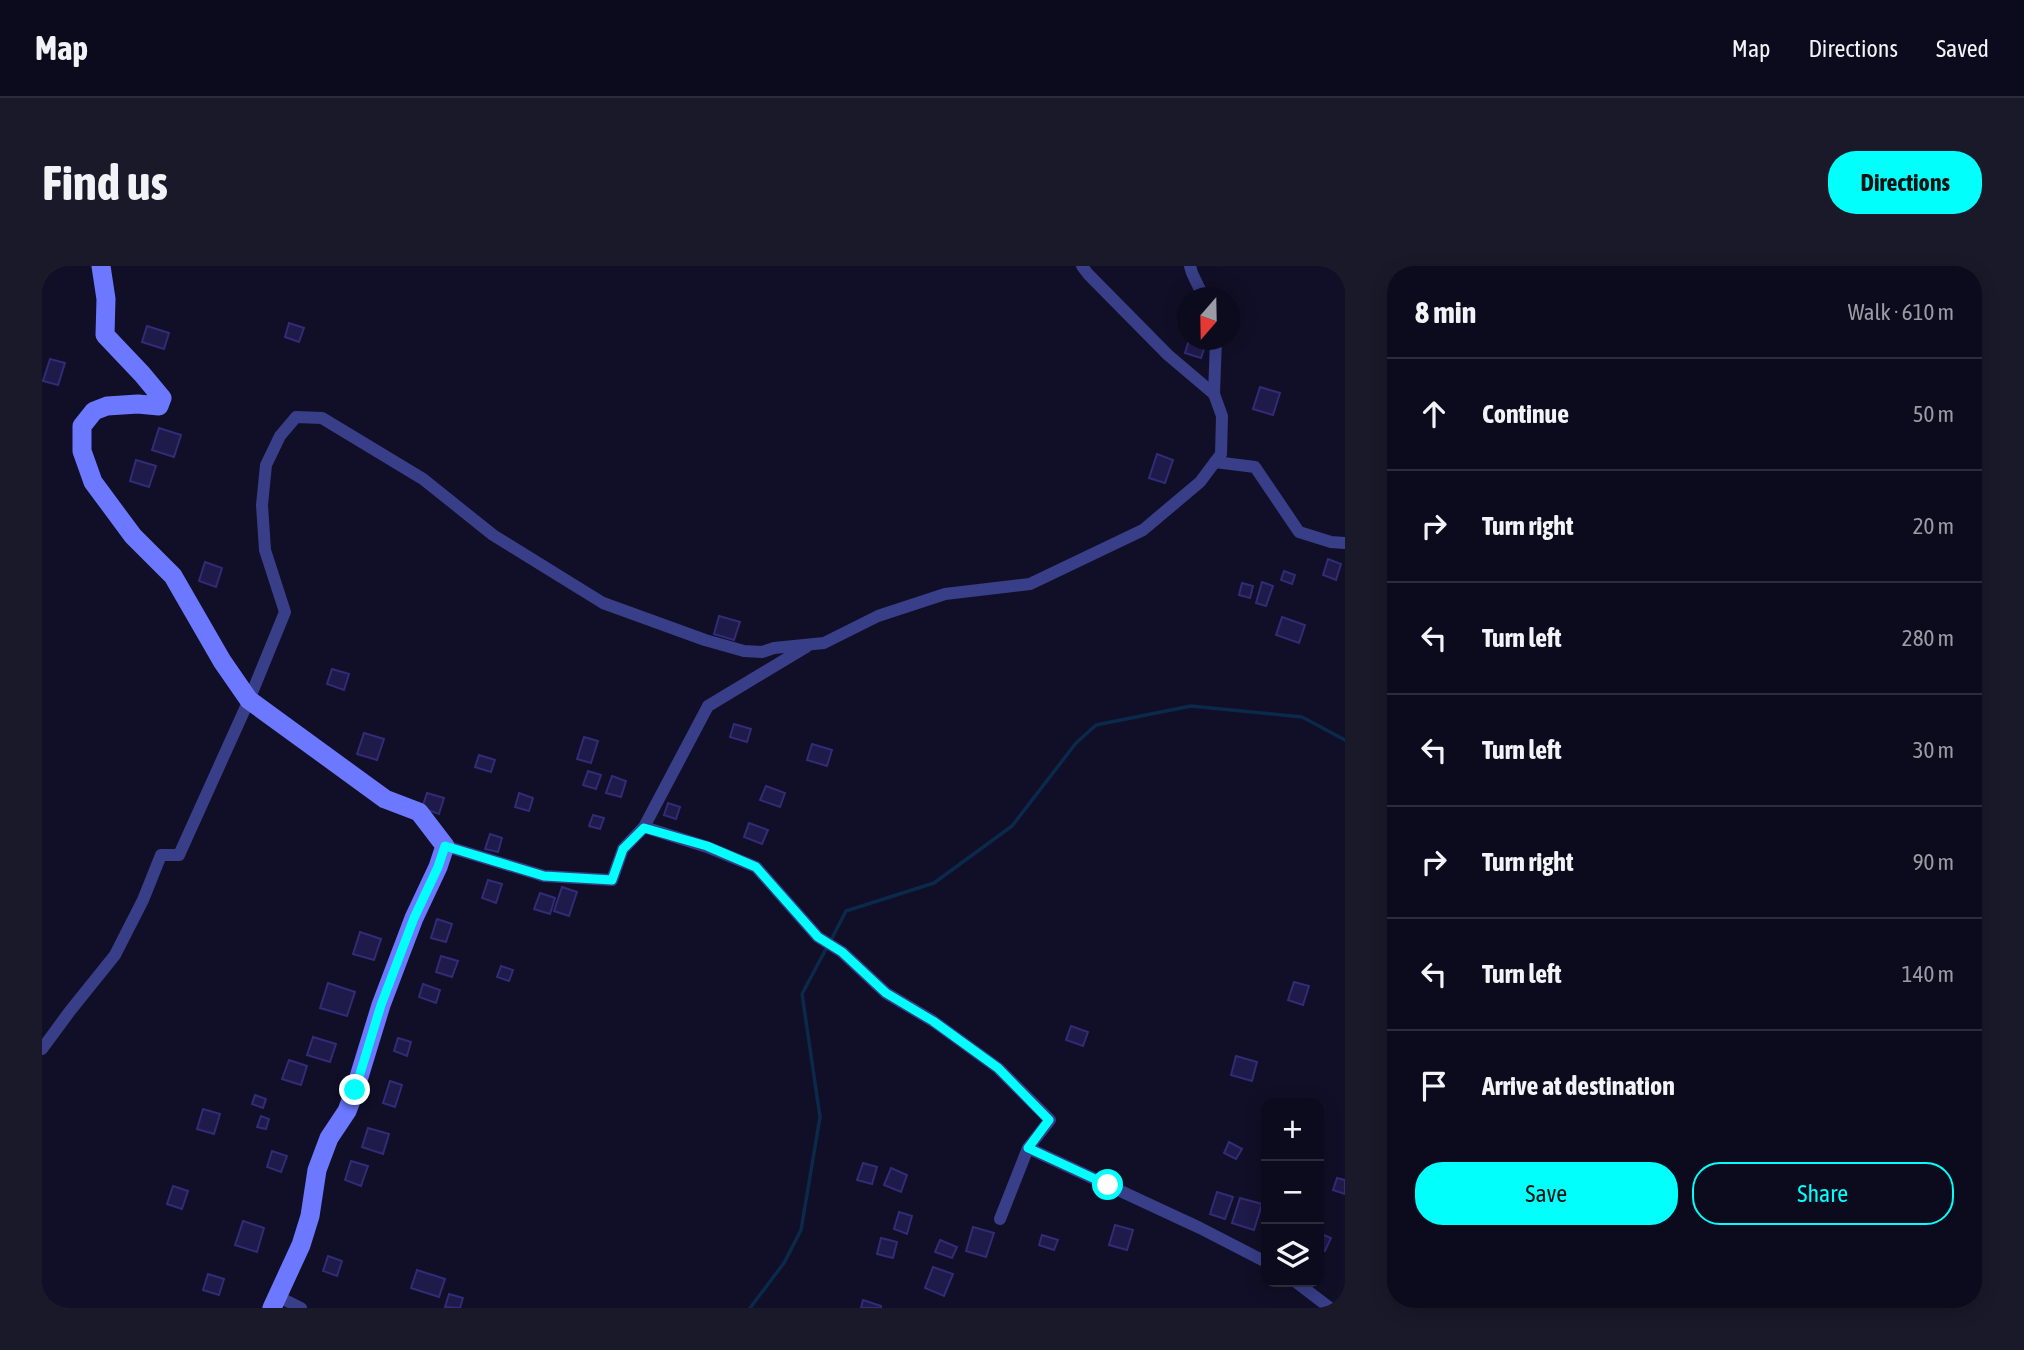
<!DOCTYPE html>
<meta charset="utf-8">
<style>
body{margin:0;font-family:"Asap Condensed",sans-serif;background:#1a192a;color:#f1f3f6}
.controls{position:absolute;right:21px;bottom:21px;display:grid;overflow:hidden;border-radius:14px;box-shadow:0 4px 18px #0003}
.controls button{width:63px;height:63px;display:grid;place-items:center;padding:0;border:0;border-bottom:2px solid #2c2b3b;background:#0c0b1d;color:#f1f3f6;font:35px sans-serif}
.compass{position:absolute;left:1135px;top:21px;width:63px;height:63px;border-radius:50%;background:#0c0b1d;box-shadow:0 4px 18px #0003;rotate:200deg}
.stop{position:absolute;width:21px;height:21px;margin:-16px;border:5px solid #01fffc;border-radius:50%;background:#fff}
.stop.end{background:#01fffc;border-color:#fff;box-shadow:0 2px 7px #0008}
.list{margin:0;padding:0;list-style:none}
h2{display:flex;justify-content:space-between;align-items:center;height:91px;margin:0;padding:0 28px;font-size:30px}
h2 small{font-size:23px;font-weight:400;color:#9a9ba4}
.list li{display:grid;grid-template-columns:46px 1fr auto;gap:21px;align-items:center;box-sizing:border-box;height:112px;padding:0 28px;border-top:2px solid #2c2b3b}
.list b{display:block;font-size:26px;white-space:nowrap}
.list em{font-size:23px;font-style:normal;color:#9a9ba4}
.actions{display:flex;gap:14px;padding:21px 28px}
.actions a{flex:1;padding:16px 0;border:2px solid #01fffc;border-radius:28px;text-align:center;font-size:24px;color:#01fffc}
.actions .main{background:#01fffc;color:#111}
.icon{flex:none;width:38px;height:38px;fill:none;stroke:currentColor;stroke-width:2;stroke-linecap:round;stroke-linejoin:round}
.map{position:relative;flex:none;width:1303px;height:1042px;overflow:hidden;border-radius:28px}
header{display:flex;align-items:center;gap:42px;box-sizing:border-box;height:98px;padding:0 35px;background:#0c0b1d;border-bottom:2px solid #2c2b3b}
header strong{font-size:33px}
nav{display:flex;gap:38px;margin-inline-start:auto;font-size:24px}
.intro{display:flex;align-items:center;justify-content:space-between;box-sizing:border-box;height:168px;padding:0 42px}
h1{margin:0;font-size:49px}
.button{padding:18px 32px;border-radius:28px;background:#01fffc;color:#111;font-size:24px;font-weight:700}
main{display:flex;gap:42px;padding:0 42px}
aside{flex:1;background:#0c0b1d;border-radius:28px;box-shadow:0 4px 18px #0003}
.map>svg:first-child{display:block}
</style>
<header>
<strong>Map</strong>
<nav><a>Map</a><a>Directions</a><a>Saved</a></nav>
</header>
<div class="intro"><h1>Find us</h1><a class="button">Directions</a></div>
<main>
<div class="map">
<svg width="1303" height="1042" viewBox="0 0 1303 1042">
<rect width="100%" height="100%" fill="#100f27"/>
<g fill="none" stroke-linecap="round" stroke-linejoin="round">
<g stroke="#0b294a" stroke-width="3.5">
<polyline points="789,674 804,645 892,617 970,560 1034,477 1054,459 1149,440 1260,451 1303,474"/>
<polyline points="708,1042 742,997 759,964 778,851 760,728 785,681"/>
</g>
</g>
<g fill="#1e1a49" stroke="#322b75" stroke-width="2">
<polygon points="247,57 262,62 257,76 243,71"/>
<polygon points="105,60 127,67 122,83 100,76"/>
<polygon points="1147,74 1165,74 1159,92 1143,87"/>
<polygon points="8,93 23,97 16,119 1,115"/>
<polygon points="1218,121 1238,127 1231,149 1211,143"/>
<polygon points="117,162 139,169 132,191 110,184"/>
<polygon points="1115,188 1131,194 1123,217 1107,212"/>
<polygon points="94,194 114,200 107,221 88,215"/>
<polygon points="1286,293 1299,298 1294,314 1281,309"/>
<polygon points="163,296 180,302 174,321 157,315"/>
<polygon points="1242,305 1253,309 1250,318 1239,314"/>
<polygon points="1220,316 1231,320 1224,340 1214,337"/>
<polygon points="1200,317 1211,320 1208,332 1197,329"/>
<polygon points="677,350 698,356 692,374 672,368"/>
<polygon points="1240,351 1263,359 1257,377 1234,369"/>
<polygon points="290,403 307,408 302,424 285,418"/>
<polygon points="692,458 709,463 705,476 688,471"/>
<polygon points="322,467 342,473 335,494 315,488"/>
<polygon points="542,471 556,475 549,497 535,493"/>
<polygon points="770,478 790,484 785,500 765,494"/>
<polygon points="437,489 453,494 449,506 433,501"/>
<polygon points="546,505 559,509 554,523 541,519"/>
<polygon points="570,510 584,515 579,531 564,527"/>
<polygon points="724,520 743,527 738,541 718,534"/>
<polygon points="385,527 402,532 397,548 380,542"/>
<polygon points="477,527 491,532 487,545 473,541"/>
<polygon points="626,537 638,541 634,553 622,549"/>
<polygon points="551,549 562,552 558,563 547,560"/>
<polygon points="707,557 726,564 720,578 702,571"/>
<polygon points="448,568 460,572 456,586 443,583"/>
<polygon points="446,614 460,618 454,637 440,632"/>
<polygon points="520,621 535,626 527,650 512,645"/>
<polygon points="498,627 513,632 508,648 492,643"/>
<polygon points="395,653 410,658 404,676 389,672"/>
<polygon points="318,666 339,673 332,694 311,688"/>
<polygon points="399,690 416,695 410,711 394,706"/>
<polygon points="459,700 471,704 467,715 455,711"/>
<polygon points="1252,716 1267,720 1261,739 1246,734"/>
<polygon points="286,717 313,726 305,750 278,742"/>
<polygon points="381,718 398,724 394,737 377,731"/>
<polygon points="1029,760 1046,766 1041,780 1024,774"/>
<polygon points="271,771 294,778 288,796 265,789"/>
<polygon points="356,772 369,776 365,790 352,785"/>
<polygon points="1194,790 1215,796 1210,815 1189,809"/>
<polygon points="247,794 265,800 259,819 240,813"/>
<polygon points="348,815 360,819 353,841 341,837"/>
<polygon points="213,829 224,833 221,842 210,838"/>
<polygon points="161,843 178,848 172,868 155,863"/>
<polygon points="219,850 227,853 224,863 215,861"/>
<polygon points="326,862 347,868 341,888 320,881"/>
<polygon points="1187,876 1200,883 1194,893 1182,887"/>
<polygon points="230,885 245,890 239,906 225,901"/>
<polygon points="309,895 326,900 319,920 303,914"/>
<polygon points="821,897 835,901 830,918 815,914"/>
<polygon points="849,902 865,909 859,926 842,919"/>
<polygon points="1295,912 1303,914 1303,928 1291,924"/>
<polygon points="131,920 146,925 140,943 125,938"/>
<polygon points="1175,926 1191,931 1183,953 1168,948"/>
<polygon points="1198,932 1220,938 1212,964 1190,957"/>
<polygon points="857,946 870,950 865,968 852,963"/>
<polygon points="201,955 222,962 215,986 193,979"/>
<polygon points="1073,959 1091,964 1085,984 1067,979"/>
<polygon points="931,961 952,967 944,991 924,985"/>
<polygon points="1277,967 1289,972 1283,985 1277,982"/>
<polygon points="1000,969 1016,974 1012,984 997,979"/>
<polygon points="839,972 855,976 851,992 835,988"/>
<polygon points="898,974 915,981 910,992 893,986"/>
<polygon points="286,990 300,995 295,1010 281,1005"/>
<polygon points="891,1001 911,1008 902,1030 883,1022"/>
<polygon points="375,1004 403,1013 397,1031 369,1022"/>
<polygon points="166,1008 182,1013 177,1029 161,1024"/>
<polygon points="407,1028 421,1032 418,1042 403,1041"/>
<polygon points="821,1034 839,1040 839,1042 819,1042"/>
</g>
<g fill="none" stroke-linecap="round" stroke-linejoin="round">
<g stroke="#383e87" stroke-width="12">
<polyline points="1040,0 1046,8 1126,89 1172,128"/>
<polyline points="1148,0 1150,7 1162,32"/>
<polyline points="1173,196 1213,201 1257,266 1289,276 1303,277"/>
<polyline points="602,561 666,440 764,381"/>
<polyline points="403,580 502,610 570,614 581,583 602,561 665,581 714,601 776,671 800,686 844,727 891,755 956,802 1008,854 986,882"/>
<polyline points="0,783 28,745 73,689 101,634 119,589 137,589 207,434 243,346 223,284 220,239 224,199 238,170 254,151 280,152 381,213 451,269 561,337 663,374 702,385 720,386 732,382 782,377 836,350 903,328 988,318 1101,264 1158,216 1179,188 1180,150 1172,128 1174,74"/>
<polyline points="958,953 986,882 1158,962 1224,996"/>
<polyline points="1254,1016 1288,1042"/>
<polyline points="237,1031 259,1042"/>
</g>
<polyline stroke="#6c78ff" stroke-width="19" points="59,0 64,33 63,69 100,108 120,132 117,140 96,138 65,140 52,145 40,160 40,185 51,216 91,270 131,310 180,395 207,434 343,533 377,546 403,580 396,601 372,652 339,739 313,824 305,845 287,872 275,904 268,950 259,979 230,1042"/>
</g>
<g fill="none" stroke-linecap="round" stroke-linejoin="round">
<polyline stroke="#01fffc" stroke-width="9" points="313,824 339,739 372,652 396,601 403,580 502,610 570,614 581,583 602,562 665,580 714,601 776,671 800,686 844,727 891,755 956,802 1007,854 986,882 1066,919"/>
</g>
</svg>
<div class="controls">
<button>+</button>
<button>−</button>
<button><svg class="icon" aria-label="layers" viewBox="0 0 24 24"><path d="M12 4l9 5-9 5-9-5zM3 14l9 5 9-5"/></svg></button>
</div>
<svg class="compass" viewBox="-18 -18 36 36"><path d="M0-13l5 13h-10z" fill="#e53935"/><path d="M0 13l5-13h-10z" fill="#9a9ba4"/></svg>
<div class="stop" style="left:1066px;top:919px"></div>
<div class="stop end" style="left:313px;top:824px"></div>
</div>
<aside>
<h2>8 min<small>Walk · 610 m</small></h2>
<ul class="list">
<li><svg class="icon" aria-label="ahead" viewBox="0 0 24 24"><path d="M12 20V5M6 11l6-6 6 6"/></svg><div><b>Continue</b></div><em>50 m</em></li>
<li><svg class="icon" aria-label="right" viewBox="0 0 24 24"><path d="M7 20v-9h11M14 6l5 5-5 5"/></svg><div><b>Turn right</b></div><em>20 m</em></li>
<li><svg class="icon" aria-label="left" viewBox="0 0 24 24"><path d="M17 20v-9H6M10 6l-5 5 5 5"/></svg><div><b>Turn left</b></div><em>280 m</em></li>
<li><svg class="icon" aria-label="left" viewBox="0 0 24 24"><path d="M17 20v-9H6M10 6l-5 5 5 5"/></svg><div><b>Turn left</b></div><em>30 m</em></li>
<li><svg class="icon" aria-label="right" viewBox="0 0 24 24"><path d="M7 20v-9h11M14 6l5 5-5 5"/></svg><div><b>Turn right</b></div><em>90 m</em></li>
<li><svg class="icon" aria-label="left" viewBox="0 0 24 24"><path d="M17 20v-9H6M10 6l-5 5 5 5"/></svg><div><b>Turn left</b></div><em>140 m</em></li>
<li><svg class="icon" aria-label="arrive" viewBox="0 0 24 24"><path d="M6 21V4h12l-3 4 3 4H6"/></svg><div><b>Arrive at destination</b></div></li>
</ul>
<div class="actions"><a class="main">Save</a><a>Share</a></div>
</aside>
</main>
